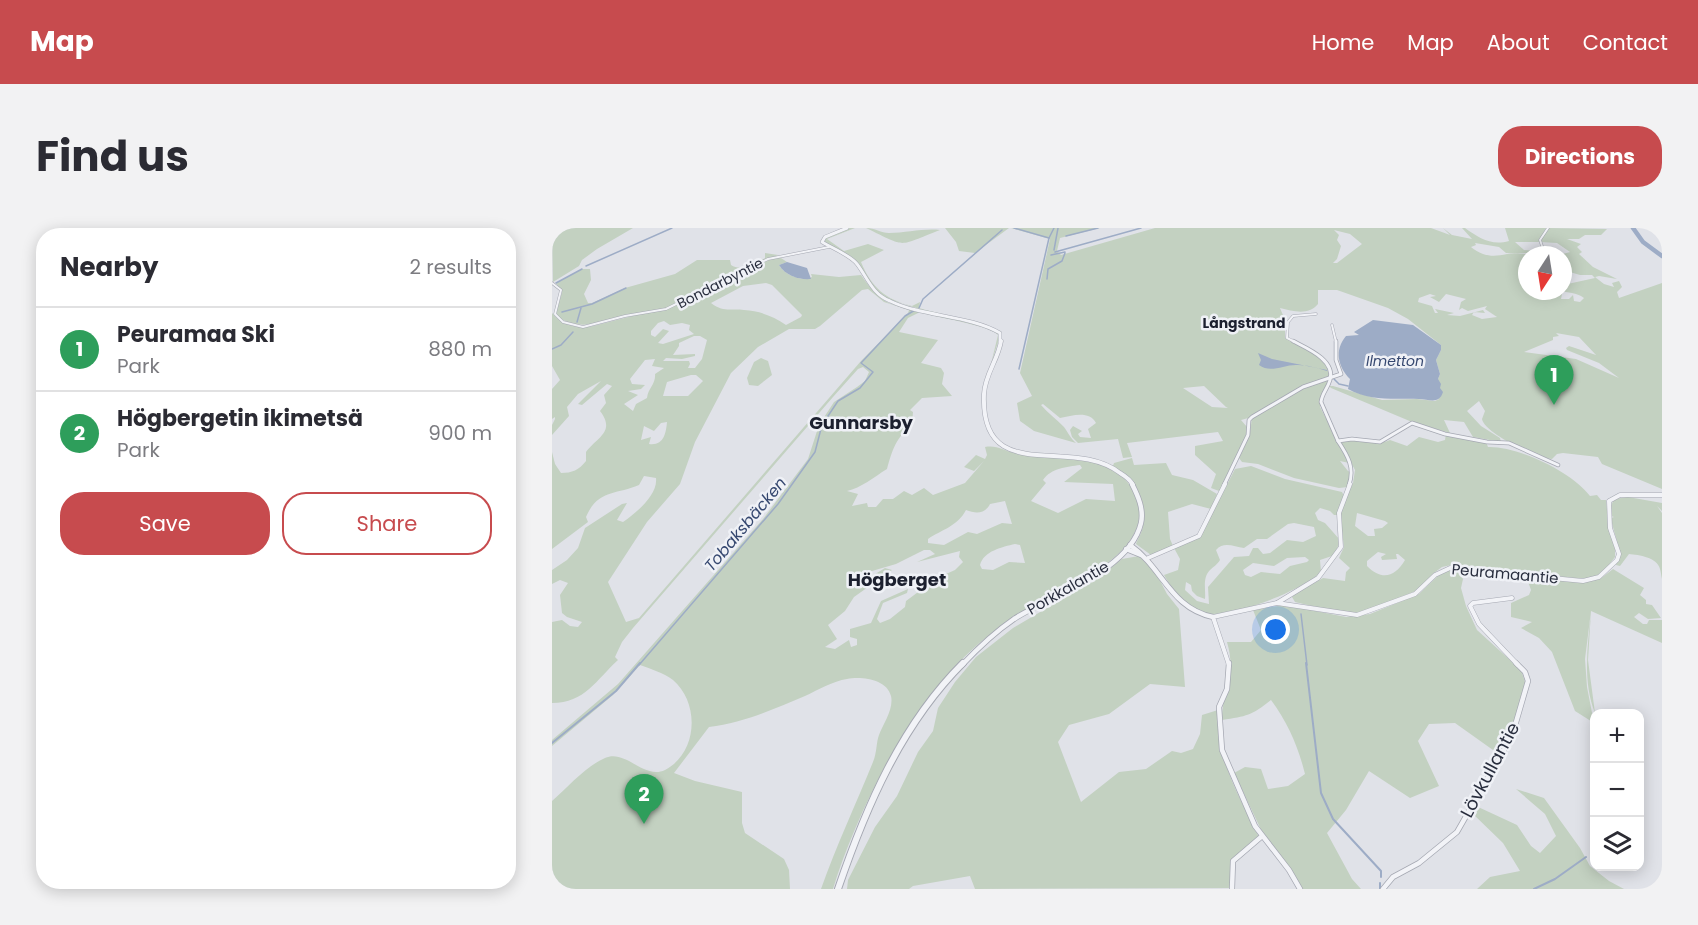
<!DOCTYPE html>
<meta charset="utf-8">
<style>
body{margin:0;font-family:Poppins,sans-serif;background:#f2f2f3;color:#2b2b33}
.controls{position:absolute;right:18px;bottom:18px;display:grid;overflow:hidden;border-radius:12px;box-shadow:0 3px 15px #0003}
.controls button{width:54px;height:54px;display:grid;place-items:center;padding:0;border:0;border-bottom:2px solid #e1e1e2;background:#fff;color:#2b2b33;font:30px sans-serif}
.compass{position:absolute;left:966px;top:18px;width:54px;height:54px;border-radius:50%;background:#fff;box-shadow:0 3px 15px #0003;rotate:192deg}
.you{position:absolute;left:724px;top:402px;width:21px;height:21px;margin:-15px;border:4px solid #fff;border-radius:50%;background:#1a73e8;box-shadow:0 0 0 9px #1a73e833}
.badge{display:grid;place-items:center;width:39px;height:39px;border-radius:50%;background:#c74b4e;color:#fff;font-size:20px;font-weight:700}
.pin{position:absolute;translate:-50% -50px;filter:drop-shadow(0 2px 3px #0008)}
.pin::after{content:'';position:absolute;top:32px;width:21px;height:18px;background:inherit;clip-path:polygon(0 0,100% 0,50% 100%)}
.list{margin:0;padding:0;list-style:none}
h2{display:flex;justify-content:space-between;align-items:center;height:78px;margin:0;padding:0 24px;font-size:26px}
h2 small{font-size:20px;font-weight:400;color:#7c7c81}
.list li{display:grid;grid-template-columns:39px 1fr auto;gap:18px;align-items:center;box-sizing:border-box;height:84px;padding:0 24px;border-top:2px solid #e1e1e2}
.list b{display:block;font-size:22px;white-space:nowrap}
.list p{margin:0;font-size:20px;white-space:nowrap;color:#7c7c81}
.list em{font-size:20px;font-style:normal;color:#7c7c81}
.actions{display:flex;gap:12px;padding:18px 24px}
.actions a{flex:1;padding:14px 0;border:2px solid #c74b4e;border-radius:24px;text-align:center;font-size:21px;color:#c74b4e}
.actions .main{background:#c74b4e;color:#fff}
.icon{flex:none;width:33px;height:33px;fill:none;stroke:currentColor;stroke-width:2;stroke-linecap:round;stroke-linejoin:round}
.map{position:relative;flex:none;width:1110px;height:661px;overflow:hidden;border-radius:24px}
header{display:flex;align-items:center;gap:36px;box-sizing:border-box;height:84px;padding:0 30px;background:#c74b4e;color:#fff}
header strong{font-size:28px}
nav{display:flex;gap:33px;margin-inline-start:auto;font-size:21px}
.intro{display:flex;align-items:center;justify-content:space-between;box-sizing:border-box;height:144px;padding:0 36px}
h1{margin:0;font-size:42px}
.button{padding:15px 27px;border-radius:24px;background:#c74b4e;color:#fff;font-size:21px;font-weight:700}
main{display:flex;gap:36px;padding:0 36px}
aside{flex:1;background:#fff;border-radius:24px;box-shadow:0 3px 15px #0003}
.map>svg:first-child{display:block}
</style>
<header>
<strong>Map</strong>
<nav><a>Home</a><a>Map</a><a>About</a><a>Contact</a></nav>
</header>
<div class="intro"><h1>Find us</h1><a class="button">Directions</a></div>
<main>
<aside>
<h2>Nearby<small>2 results</small></h2>
<ul class="list">
<li><span class="badge" style="background:#2e9e5b">1</span><div><b>Peuramaa Ski</b><p>Park</p></div><em>880 m</em></li>
<li><span class="badge" style="background:#2e9e5b">2</span><div><b>Högbergetin ikimetsä</b><p>Park</p></div><em>900 m</em></li>
</ul>
<div class="actions"><a class="main">Save</a><a>Share</a></div>
</aside>
<div class="map">
<svg width="1110" height="661" viewBox="0 0 1110 661">
<rect width="100%" height="100%" fill="#e0e2e8"/>
<g fill="#c3d1c1" fill-rule="evenodd">
<polygon points="0,0 81,0 45,21 30,32 27,38 1,54"/>
<path d="M296,0h7l-28,11 17,12 24,-7 16,6 -23,12c10,25 25,38 51,44l8,-4 -1,6 7,2 63,16 -51,-11 -53,-17 -15,-14 -10,-19 -37,-24 2,-3z"/>
<path d="M314,0c9,0 15,5 23,5 17,0 35,-5 51,-3 -44,17 -32,18 -74,-2z"/>
<polygon points="393,0 457,0 423,25 407,23 404,14"/>
<path d="M459,0h89l-40,10 -3,13 4,4 94,-27h276l19,7 -7,-7 9,7 20,4 -10,-11h3c14,10 26,18 44,13l-4,-13h41l-7,14h-24l9,8 14,1 -4,2h-28l-7,-6 -24,-4 1,2 -5,2c12,10 23,10 36,7 7,-2 18,0 25,1h-5v36h31l-2,2 6,1 -1,5h8l4,-4 1,6 6,1 4,-4c-8,-6 -16,-5 -24,-7h3v-6l32,-7 -3,-3h-12l-17,-5 6,-5 -6,-2v-8h-4l11,-3 -13,-9 -16,-1v-2l8,-12 58,1 -6,6h-16l-6,4h-12l14,5 -4,3 5,5 -3,2 14,13 24,12 -18,-3 -4,1 9,7 10,3 -2,-4 7,-2 3,6 -5,5 2,6 43,-15v206l-60,-25 -4,-7 -35,-4 -6,1 -5,5c-15,-1 -68,-26 -70,-40l3,-8 -6,-10 -12,10 14,15 19,12 1,4 -28,-5 -9,-15 -20,-2 6,13 -38,-11 -81,-34 -2,-2h4l49,14 35,-1 18,2 4,-2 -1,-20 2,-5 -4,-14 5,-10v-5l-33,-26 -20,-11 -51,-18h-19v14c-10,12 -25,7 -38,4l5,12v18c14,7 50,22 44,41 -3,11 -9,16 -9,28l29,56 -9,-2 8,10 4,2 -4,14 -9,1 -45,-10 -36,-14 -16,-2 -3,-4 11,-25 2,-16 -11,3 6,7c-1,17 -17,53 -28,64l-8,-3 5,-14 -21,-19v-9l28,-5 -5,-9 -91,11 5,14 -9,1 -5,-19 -40,4 -6,-6 -2,-7 3,-4 9,5 -4,3 2,3 11,1 -3,-9 8,-6c-7,-13 -24,-7 -36,-5l-17,-14 -2,1c7,8 15,14 23,22 4,5 6,11 12,16l-42,-12 -14,-10 -3,-18 15,-7 -12,-23 30,-134zM782,2l16,4 12,10 -25,19h-4l4,-4 4,-13 -4,-6 2,-5zM878,66l6,2 -6,1 9,5 7,-8 20,5 -5,3 -2,8 3,-2 6,3 19,-5 -2,3 12,8 -15,2 -10,-4 2,-3 11,1 -2,-3 -23,6 -13,-1 7,-2 -19,-4 3,4h-3l-3,-7 -14,-4 1,-4zM1004,105l23,4 17,18 -27,-9 -3,2 1,2 32,13 20,15 -43,-19 -52,-7 29,-12v-3l6,-1zM652,158l22,21 2,1 -16,-1 -29,-19z"/>
<path d="M213,25l13,2 -73,32 -22,14 -16,7 -19,4 25,-5 35,-20 70,-31 9,6 -8,3c6,10 22,17 33,12l-1,-3 28,3 22,-2c7,10 15,21 26,27 20,10 105,21 113,34l-9,28 7,-29c-8,-10 -62,-17 -78,-23l-12,6 -9,14 39,8 -17,23 20,5 3,5 -2,11 10,12 -30,2 -12,12 3,2 -1,13c-16,12 -20,26 -25,44 -13,8 -26,19 -40,22l11,3 -6,12 15,-3 1,4h8l7,-8h10l11,-8 8,4 12,-7 9,7 32,-12 19,-22 -10,10 -10,-4 12,-12 9,4 2,-4 -2,-8c13,-2 18,4 30,6 40,5 98,-2 120,40 6,12 6,27 0,39 -17,35 -70,55 -102,74 -13,7 -25,16 -38,25 -74,52 -136,173 -162,258h-12c15,-43 35,-85 52,-127 4,-9 3,-19 6,-27 4,-11 15,-26 12,-39 -4,-17 -30,-20 -44,-17 -14,2 -29,11 -42,17 -31,13 -62,27 -96,31l-35,46 21,8 47,11v31l3,10 39,26 5,11 1,19h-238v-88c16,-14 34,-35 53,-43 21,-9 39,22 60,12 33,-17 35,-67 8,-90 -9,-7 -22,-11 -33,-15l-27,30 -61,51v-6l66,-56 145,-165 45,-60 11,-34 15,-23 23,-15 8,-6 4,-9 -6,-5 -5,2 -25,28 -200,231 -11,14 -7,15 3,3c-22,20 -33,43 -66,43v-81l10,-2 8,6 8,1 4,-5 -15,-5 -5,-4 -2,-18 8,-12 -8,-3 -8,4v-14l15,-10 11,-12 7,-20 37,-24 5,-1 -10,17 6,2c13,-9 35,-27 33,-44l-12,-2 -5,9c-23,10 -41,4 -53,32l2,5 -36,27v-97l3,12 6,9c11,0 18,-3 25,-12v-9c11,-15 30,-20 14,-41l6,-8 -2,-8 8,-9 -5,-2 -25,21 -4,-1 23,-23 -23,13 -11,13 2,9 -17,19v-10l3,-6v-2l-3,2v-30l8,-9 -8,-14v-53c10,11 21,15 37,14l55,-14c-30,1 -58,23 -86,4l-2,-4 6,-21 -6,-9 26,-14h8l1,11 -7,14 4,9h4l33,-15 50,-14 22,-14h33l1,5c10,7 24,-1 34,-7zM214,55l6,2 30,30 -1,2 -15,8c-13,-9 -26,-14 -42,-15 -14,-2 -20,3 -33,-7l32,-17zM316,61l16,13 25,8 -1,3 -47,48 -222,257 -13,4 -18,-40 39,-60 33,-38 15,-42 36,-69 27,-26 31,-18h26l5,-3 42,-36zM112,93l6,4 12,-2 8,2 -1,5 5,4 -31,10 -5,-1 11,-12 -6,-2 -8,8 -4,-2v-4l7,-8zM142,108h6l7,4 -5,19 -7,9h-7l2,-4 -1,-3h-26l3,-3 16,1 13,-3v-2l-22,1 6,-9v-3zM103,131l-3,7 12,2 -9,6c1,10 -7,14 -8,24l-11,6 -3,7 -9,-7 14,-9 -10,-4 13,-2 4,-4 -13,-1 -2,-5 15,-19zM139,147h5l7,6 -15,15h-25l4,-14zM115,194c-1,11 -3,24 -18,22l2,-7 -10,3 3,-14 10,5 7,-8zM528,237l2,3 -18,14 49,2 2,17 -29,-2 -28,14 -27,-12 15,-18 -3,-3c8,-12 24,-13 37,-15zM453,273l7,23 -10,-1 -25,11 -9,-2 -24,13 -16,-2v-4c13,-9 30,-13 38,-29 10,4 19,4 24,-6zM463,316l5,1 5,18 -16,-1 -16,8 -11,-1 -2,-4c4,-14 22,-18 35,-21zM372,322h6l5,4 -18,8 43,-11 -1,6 4,5 -8,8 -18,8 -31,23 -1,6 -15,12 -10,4 -3,-4 6,-16 24,-10 1,-4 -27,12 -10,22 -21,6v8l7,2v6l-6,2 -2,-7 -14,9 -10,-2 12,-8 -9,-14 17,-14 9,-14 38,-27 -7,-2 -13,8 -2,-2 2,-3 24,-7z"/>
<polygon points="209,130 216,133 220,147 206,158 197,157 195,150 202,134"/>
<path d="M894,206l40,8 2,5c30,-1 84,25 102,49l7,-1 4,5h5l3,29 6,18v10l-10,13 -12,8h-18l-124,-13 -9,2 -8,6 -18,18 -59,23h-11l-51,-12 -3,-5 3,-3 28,-16 22,3 1,-9 4,-4 -11,-10 5,-11 -4,-31 2,-9 11,-24 2,-13 -15,-28c17,-8 32,6 50,-2l17,6 12,-9 19,5 7,-2zM805,285l28,8 3,2 -6,5 -8,1 1,7h-7l-13,-10zM826,324l8,2 -5,3 1,3 15,-1 -1,-5h2l7,6c-10,17 -23,21 -38,6v-5z"/>
<path d="M580,230l2,7 32,-2 6,12 21,5 24,14 -6,15 -19,-5 -24,8 2,27 3,7 -22,9 -15,-11c2,-6 6,-11 7,-18 6,-27 -10,-45 -30,-60l1,-3z"/>
<path d="M699,238l34,13 57,13 2,4 -6,19h-4l-4,-4 -10,-3 -5,5 3,7 7,3 15,17 -5,15 -15,5 1,12c-18,18 -92,48 -117,41 -19,-5 -30,-21 -40,-38l14,-5 2,-11 -6,-11 25,-10 4,-6 32,-63zM742,295l20,4 2,9 -13,6 -16,-2 -17,13 -7,1 -5,-6h-5l-4,8 -15,1 -26,30 1,17 -12,-3 -12,-11 1,-8 5,3 1,6 5,5 8,3c1,-9 -3,-21 5,-29 4,-4 7,-5 10,-10l-4,-10c8,-9 18,-3 28,-2l13,-9h10l21,-15zM753,329l4,3 -2,2 -17,4 -10,8 -19,-2 -10,5 -6,-2 -2,-5 10,-7 21,3 13,-8z"/>
<path d="M1076,269l34,6v8l-5,-5 5,7v66c-1,-4 -1,-7 -2,-10 -3,-12 -21,-14 -31,-15l-9,12 -4,-1c6,-18 -2,-29 -5,-47l3,-1 -3,-1v-10l3,-7z"/>
<path d="M587,328l16,15 12,23 12,15 6,78 -35,-3 -41,30 -40,11 -11,17 23,60 38,-30 27,-3 26,-18 9,2 12,-4 7,-15 2,-19 16,-5c-3,47 21,86 41,127l-28,23 -1,28 -255,1 -5,-13 -57,10 -4,3h-62l1,-9 27,-53 22,-31 21,-44 15,-21 5,-23 17,-26 21,-25 37,-29 85,-50 24,-19z"/>
<path d="M904,340l7,11 -2,9 5,18 11,24 44,40 5,15 -15,50 -11,20 -45,-32 -26,1 -11,17 21,45 -29,12 -41,-27 -23,39 -19,23 25,46 9,10h-59l-37,-51 -31,-65 11,-6 16,2 7,20 20,-3 17,-12c-7,-28 -17,-51 -34,-74 -20,16 -24,16 -49,20 0,-31 15,-44 5,-78h24l10,-12 -8,-20 32,-5 61,12 24,-3 49,-20 24,-23z"/>
<path d="M1061,341l31,19 -4,7 6,5v4l6,1 9,13 -13,1 -9,-6 -5,4 9,7h4l2,-4h13v23l-71,-32 -3,49 7,53c-13,-32 -7,-68 -4,-102l-6,48 2,28 7,36 -19,-12 -23,-59 -13,-14 -18,-10 11,-6 -21,-5v-14l18,-8 2,-5 -5,-14 60,6 14,-3z"/>
<polygon points="964,561 992,570 1028,620 1038,638 1057,653 1072,661 925,661 938,649 968,643 951,615 920,585 924,578 965,597 979,618 988,625 1004,608 993,586"/>
</g>
<g fill="#9dacc6">
<path d="M235,34l20,6 4,11c-12,1 -25,-3 -32,-14z"/>
<path d="M821,92l40,5 28,20v5l-5,10 4,14 -2,5 3,5 -1,4 3,4c-4,13 -14,7 -24,7 -24,-1 -48,3 -71,-10l2,-10c-12,-12 -16,-29 -4,-43l13,-1 -5,-3z"/>
<path d="M706,125l14,6 55,11v1c-9,-3 -20,-6 -29,-6 -14,-1 -27,9 -39,0l2,-5z"/>
</g>
<g fill="none" stroke-linecap="round" stroke-linejoin="round">
<g stroke="#9dacc6" stroke-width="1.5">
<polyline points="462,0 497,10 467,141"/>
<polyline points="514,8 546,0"/>
<polyline points="497,10 502,0"/>
<polyline points="502,22 506,0"/>
<polyline points="503,24 589,0"/>
<polyline points="499,27 513,24"/>
<polyline points="34,38 120,0"/>
<polyline points="495,51 496,41 510,33 513,25"/>
<polyline points="4,55 30,41"/>
<polyline points="367,80 371,71 450,2"/>
<polyline points="10,84 40,76 74,60"/>
<polyline points="25,94 29,80"/>
<polyline points="0,121 9,117 21,104"/>
<polyline points="782,151 787,156 796,158"/>
<polyline points="749,386 755,437"/>
<polyline points="87,437 226,276 263,224 270,197 286,173 308,160 321,144 309,135 353,88 363,82"/>
</g>
<g stroke="#9dacc6" stroke-width="2">
<polyline points="754,435 769,565 781,591 829,643 829,649"/>
<polyline points="0,515 64,463 88,435"/>
<polyline points="828,655 828,661"/>
<polyline points="982,661 1003,651 1034,629"/>
</g>
<polyline stroke="#9dacc6" stroke-width="4.5" points="1081,0 1091,14 1110,28"/>
<g stroke="#a5a8b2" stroke-width="3">
<g id="minor-far3">
<polyline points="982,26 991,21 988,12 996,0"/>
<polyline points="0,55 9,62 3,86 11,94 31,99 73,88 114,81 216,31 277,19"/>
<polyline points="780,97 784,114"/>
<polyline points="743,114 735,110 736,94 741,88 764,86"/>
</g>
</g>
<g stroke="#a5a8b2" stroke-width="4.5">
<g id="minor-far2">
<path d="M741,113c13,7 43,19 37,39 -2,8 -8,13 -9,22l17,39"/>
<polyline points="672,257 696,207 697,192 700,189 751,159 789,146 784,132 784,113"/>
<path d="M797,257c6,-17 -1,-29 -11,-44l14,-2 28,3 32,-19 33,11 42,8 22,1 49,22"/>
</g>
</g>
<g stroke="#a5a8b2" stroke-width="5">
<g id="minor-far1">
<polyline points="596,330 647,308 673,256"/>
<polyline points="960,370 921,375 918,378 927,396 966,437"/>
<polyline points="725,375 766,350 789,319 787,285 798,256"/>
<polyline points="677,437 661,389 725,375 805,387 863,366 883,347 898,340 1031,353 1047,349 1065,332 1067,326 1058,300 1057,273 1068,267 1110,267"/>
</g>
</g>
<g stroke="#a5a8b2" stroke-width="6">
<g id="minor">
<polyline points="677,435 675,461 667,479 670,522 703,598 737,642 748,661"/>
<polyline points="680,661 681,633 709,609"/>
<polyline points="831,661 841,649 867,635 905,604 960,508 976,453 973,444 964,435"/>
</g>
</g>
<g stroke="#a5a8b2" stroke-width="4">
<path id="tertiary-far3" d="M295,0l-22,9 -3,5c10,6 28,13 35,22 10,13 15,30 33,37 33,16 79,14 110,32v9"/>
</g>
<g stroke="#a5a8b2" stroke-width="5">
<path id="tertiary-far2" d="M449,113c-3,19 -16,33 -17,53 -4,94 87,41 136,79 5,3 10,6 13,12"/>
</g>
<g stroke="#a5a8b2" stroke-width="6">
<g id="tertiary-far1">
<path d="M578,317c33,23 40,63 83,72"/>
<polyline points="574,321 589,327"/>
<path d="M410,437c16,-17 33,-33 52,-46 37,-24 116,-48 127,-96 3,-14 -3,-27 -9,-39"/>
</g>
</g>
<g stroke="#a5a8b2" stroke-width="8">
<path id="tertiary" d="M286,661c28,-82 63,-164 125,-226"/>
</g>
<use href="#minor-far3" stroke="#f2f3f7" stroke-width="2"/>
<use href="#minor-far2" stroke="#f2f3f7" stroke-width="3"/>
<use href="#minor-far1" stroke="#f2f3f7" stroke-width="4"/>
<use href="#minor" stroke="#f2f3f7" stroke-width="4.5"/>
<use href="#tertiary-far3" stroke="#f2f3f7" stroke-width="3"/>
<use href="#tertiary-far2" stroke="#f2f3f7" stroke-width="4"/>
<use href="#tertiary-far1" stroke="#f2f3f7" stroke-width="4.5"/>
<use href="#tertiary" stroke="#f2f3f7" stroke-width="6"/>
</g>
<g text-anchor="middle" stroke-width="5" stroke-linejoin="round" paint-order="stroke">
<g font-size="14" fill="#292e3e" stroke="#eff1f6">
<text transform="translate(168 55) rotate(-27)" y="5">Bondarbyntie</text>
</g>
<g font-size="14" font-weight="bold" fill="#1c202f" stroke="#eff1f6">
<text x="692" y="100">Långstrand</text>
</g>
<g font-size="14" font-style="italic" fill="#364870" stroke="#eff1f6">
<text x="843" y="138">Ilmetton</text>
</g>
<g font-size="15" fill="#292e3e" stroke="#eff1f6">
<text transform="translate(953 346) rotate(5)" y="5">Peuramaantie</text>
<text transform="translate(516 360) rotate(-30)" y="5">Porkkalantie</text>
</g>
<g font-size="16" font-style="italic" fill="#364870" stroke="#eff1f6">
<text transform="translate(193 296) rotate(-50)" y="6">Tobaksbäcken</text>
</g>
<g font-size="18" font-weight="bold" fill="#1c202f" stroke="#eff1f6">
<text x="309" y="201">Gunnarsby</text>
<text x="345" y="358">Högberget</text>
</g>
<g font-size="18" fill="#292e3e" stroke="#eff1f6">
<text transform="translate(938 542) rotate(-62)" y="6">Lövkullantie</text>
</g>
</g>
</svg>
<div class="controls">
<button>+</button>
<button>−</button>
<button><svg class="icon" aria-label="layers" viewBox="0 0 24 24"><path d="M12 4l9 5-9 5-9-5zM3 14l9 5 9-5"/></svg></button>
</div>
<svg class="compass" viewBox="-18 -18 36 36"><path d="M0-13l5 13h-10z" fill="#e53935"/><path d="M0 13l5-13h-10z" fill="#7c7c81"/></svg>
<div class="you"></div>
<div class="pin badge" style="left:1002px;top:177px;background:#2e9e5b">1</div>
<div class="pin badge" style="left:92px;top:596px;background:#2e9e5b">2</div>
</div>
</main>
